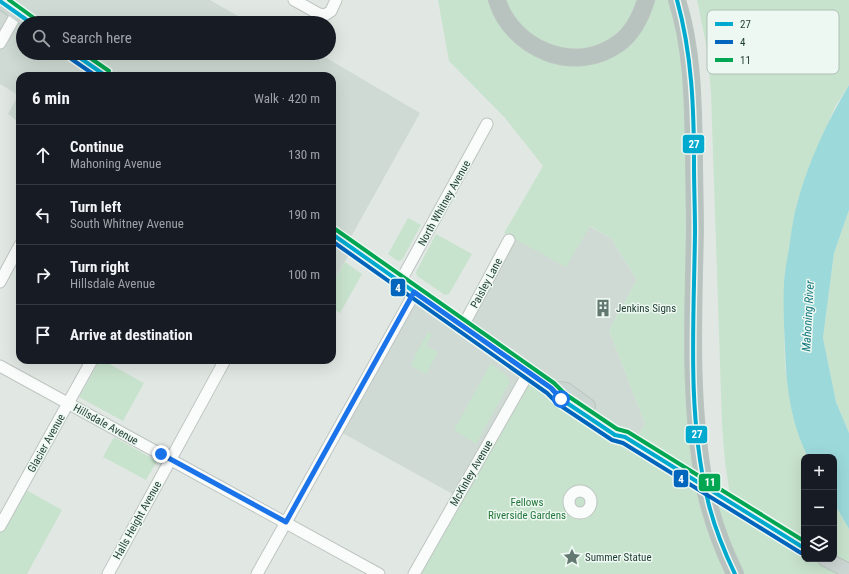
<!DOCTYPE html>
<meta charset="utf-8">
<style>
body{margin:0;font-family:"Roboto Condensed",sans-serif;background:#20242c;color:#f1f3f6}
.controls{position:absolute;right:12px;bottom:12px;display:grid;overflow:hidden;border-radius:8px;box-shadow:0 4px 16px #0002}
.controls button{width:36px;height:36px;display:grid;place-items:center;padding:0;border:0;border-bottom:1px solid #363941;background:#171b24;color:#f1f3f6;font:20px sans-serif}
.stop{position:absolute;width:12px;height:12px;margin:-9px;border:3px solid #1a73e8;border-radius:50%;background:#fff}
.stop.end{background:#1a73e8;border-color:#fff;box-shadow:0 1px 4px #0008}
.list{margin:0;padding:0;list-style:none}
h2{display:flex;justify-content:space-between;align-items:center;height:52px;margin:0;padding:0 16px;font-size:17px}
h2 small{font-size:13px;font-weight:400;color:#9ea1a6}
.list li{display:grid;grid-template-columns:26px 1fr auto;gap:12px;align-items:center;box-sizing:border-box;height:60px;padding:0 16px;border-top:1px solid #363941}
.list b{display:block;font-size:15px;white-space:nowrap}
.list p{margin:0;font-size:13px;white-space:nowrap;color:#9ea1a6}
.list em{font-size:13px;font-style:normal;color:#9ea1a6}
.icon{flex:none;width:22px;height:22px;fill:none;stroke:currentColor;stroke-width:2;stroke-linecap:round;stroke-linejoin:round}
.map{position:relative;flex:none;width:849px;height:574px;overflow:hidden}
.search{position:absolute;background:#171b24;box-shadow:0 4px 16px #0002;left:16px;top:16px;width:320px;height:44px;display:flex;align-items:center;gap:10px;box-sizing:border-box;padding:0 14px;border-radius:22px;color:#9ea1a6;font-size:15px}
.panel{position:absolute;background:#171b24;box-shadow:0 4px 16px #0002;left:16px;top:72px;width:320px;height:292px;border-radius:12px}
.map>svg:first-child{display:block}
</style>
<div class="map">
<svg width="849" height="574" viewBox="0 0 849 574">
<rect width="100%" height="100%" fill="#e1e8e4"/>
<g fill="#cedad3">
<polygon points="0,0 210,0 250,23 23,23 23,53 303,53 305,54 306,53 318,53 420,113 347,244 352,249 332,284 332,76 20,76 20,123 8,114 18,95 0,84"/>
<polygon points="589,226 611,238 637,280 609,330 645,424 634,443 458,497 337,430 415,292 463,326 511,237"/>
</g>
<g fill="#c8e3cd">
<polygon points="438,0 677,0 680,8 705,487 731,502 725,462 722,424 711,93 707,49 697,0 849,0 849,85 835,107 810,165 797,204 784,280 784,326 785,367 790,395 801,442 808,457 804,457 804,559 834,559 834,503 849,529 849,574 414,574 529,372 634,443 645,424 609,330 637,280 611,238 590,226 566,267 504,233 543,166 505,118 449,61"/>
<polygon points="849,210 849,433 836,402 823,338 834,253"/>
<polygon points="408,218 421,225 402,260 398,261 388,254"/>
<polygon points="436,234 472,254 449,294 445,295 417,276 416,272"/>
<polygon points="345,262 362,274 340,313 332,308 332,284"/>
<polygon points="428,332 432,334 426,346 438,352 426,374 411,366 415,358 414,357"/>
<polygon points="100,360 102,360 144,383 123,421 79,397"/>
<polygon points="491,363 508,377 510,382 476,444 454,430"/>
<polygon points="114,437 157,461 146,480 103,457"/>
<polygon points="21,487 62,510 27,574 0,574 0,526"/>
</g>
<path fill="#9cd9db" d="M849,85v125l-15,43 -11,85 13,64 13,31v96l-15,-26v-46h-26c-17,-33 -22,-72 -23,-109 -1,-22 -2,-44 -1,-66 1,-11 3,-23 5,-33 2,-15 4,-31 8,-45 11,-42 30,-82 52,-119z"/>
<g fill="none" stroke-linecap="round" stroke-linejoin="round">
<g stroke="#bec5c1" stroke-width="13">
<g id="minor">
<polyline points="294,0 319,14 325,15 331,11 336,0"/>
<polyline points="0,43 17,13"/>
<polyline points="0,282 20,245"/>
<polyline points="400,282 487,124"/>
<polyline points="463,326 509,240"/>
<polyline points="0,366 379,574"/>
<circle cx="580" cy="502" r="11"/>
<polyline points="0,526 92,360"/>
<polyline points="108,574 225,360"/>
<polyline points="257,574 415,292"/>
<polyline points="414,574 529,372"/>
</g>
</g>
<g stroke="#bbc5c1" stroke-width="16">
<g id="major">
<polyline points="0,1 31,23"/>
<polyline points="73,53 106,76"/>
<polyline points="332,234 551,388 561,399 615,435 625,437 660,460"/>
<polyline points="551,388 566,390 588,406"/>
<polyline points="744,511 804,548"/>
<polyline points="825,559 849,571"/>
</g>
</g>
<g stroke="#bbc5c1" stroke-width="18">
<g id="highway">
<path d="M497,0c15,49 78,76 122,43 14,-10 22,-27 27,-43"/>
<path d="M677,0c16,50 16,104 17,156 0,25 1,50 1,76 -2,85 -6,172 10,256 6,29 17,59 30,86"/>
</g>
</g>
<use href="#minor" stroke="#fafcfb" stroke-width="11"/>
<use href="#major" stroke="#cbd5d1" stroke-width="14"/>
<use href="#highway" stroke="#b8c2bf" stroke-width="16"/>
<g stroke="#bbc5c1" stroke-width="16" stroke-linecap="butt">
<polyline id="major-bridge" points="660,460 744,511"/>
</g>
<use href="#major-bridge" stroke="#cbd5d1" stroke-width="14"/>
<g stroke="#eef8f2" stroke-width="7">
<g id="bus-1">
<path d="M677,0c15,54 17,109 17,165 0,22 1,44 1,67 -1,88 -8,179 12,265 6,27 16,52 28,77"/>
<polyline points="0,1 31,23"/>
<polyline points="73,53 106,76"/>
<polyline points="332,234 551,388 561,399 615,435 625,437 804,548"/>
</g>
</g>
<g stroke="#eef8f2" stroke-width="7">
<g id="bus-2">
<polyline points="70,58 96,76"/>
<polyline points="332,241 547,393 558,404 612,440 623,443 801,553"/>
</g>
</g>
<g stroke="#eef8f2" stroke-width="7">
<g id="bus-3">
<polyline points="9,0 34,18"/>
<polyline points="83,53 109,71"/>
<polyline points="335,229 554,383 565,394 617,429 628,432 804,541"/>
</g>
</g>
<use href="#bus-1" stroke="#00a9ce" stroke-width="4"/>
<use href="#bus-2" stroke="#0065bd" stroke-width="4"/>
<use href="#bus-3" stroke="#00a651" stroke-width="4"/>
</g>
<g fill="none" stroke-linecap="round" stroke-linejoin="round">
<polyline stroke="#1a73e8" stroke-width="5" points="161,454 286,522 414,292 551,388 561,399"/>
</g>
<defs>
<g id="building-bare" transform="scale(1.38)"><path d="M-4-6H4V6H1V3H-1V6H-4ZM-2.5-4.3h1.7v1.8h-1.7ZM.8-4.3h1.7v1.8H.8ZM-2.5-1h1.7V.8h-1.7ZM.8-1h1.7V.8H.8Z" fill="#627870" stroke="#eef8f2" stroke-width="2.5" paint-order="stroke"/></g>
<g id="sight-bare" transform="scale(1.38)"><path d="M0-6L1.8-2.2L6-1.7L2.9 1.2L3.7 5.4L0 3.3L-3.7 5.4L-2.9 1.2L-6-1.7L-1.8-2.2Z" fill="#627870" stroke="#eef8f2" stroke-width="2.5" paint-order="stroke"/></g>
</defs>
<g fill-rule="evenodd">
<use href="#building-bare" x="603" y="308"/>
<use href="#sight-bare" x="572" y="557"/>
</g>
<g text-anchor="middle" stroke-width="3" stroke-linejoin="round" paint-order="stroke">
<g font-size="11" fill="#1d3c31" stroke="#eef8f2">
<text transform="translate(444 203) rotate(-61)" y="4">North Whitney Avenue</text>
<text transform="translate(486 283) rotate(-62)" y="4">Paisley Lane</text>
<text transform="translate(106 424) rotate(29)" y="4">Hillsdale Avenue</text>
<text transform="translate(46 443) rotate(-61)" y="4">Glacier Avenue</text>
<text transform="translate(471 473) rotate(-60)" y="4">McKinley Avenue</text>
<text transform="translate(137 520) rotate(-61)" y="4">Halls Height Avenue</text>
</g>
<g font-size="11" fill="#1d3c31" stroke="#eef8f2" text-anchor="start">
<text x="616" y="312">Jenkins Signs</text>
<text x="585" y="561">Summer Statue</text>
</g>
<g font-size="11" fill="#24773b" stroke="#eef8f2">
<text x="527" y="506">Fellows<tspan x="527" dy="13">Riverside Gardens</tspan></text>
</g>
<g font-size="12" font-style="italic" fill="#12777e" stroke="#eef8f2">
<text transform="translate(808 316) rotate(-87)" y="4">Mahoning River</text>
</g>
</g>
<rect x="707" y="10" width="132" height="64" rx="6" fill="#eef8f2" stroke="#afc0b8" stroke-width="1"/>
<rect x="715" y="22" width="18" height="4" fill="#00a9ce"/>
<rect x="715" y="40" width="18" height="4" fill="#0065bd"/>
<rect x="715" y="58" width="18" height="4" fill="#00a651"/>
<g font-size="11" fill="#1d3c31">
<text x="740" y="28">27</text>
<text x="740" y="46">4</text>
<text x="740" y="64">11</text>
</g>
<g stroke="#eef8f2" stroke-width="1.5">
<rect x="682" y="134" width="23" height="20" rx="4" fill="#00a9ce"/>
<rect x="390" y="278" width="16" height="19" rx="4" fill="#0065bd"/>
<rect x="685" y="425" width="23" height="19" rx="4" fill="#00a9ce"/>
<rect x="673" y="469" width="16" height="19" rx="4" fill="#0065bd"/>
<rect x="698" y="473" width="23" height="19" rx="4" fill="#00a651"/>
</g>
<g font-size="11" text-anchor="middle" font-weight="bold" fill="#fff">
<text x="694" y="148">27</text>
<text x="398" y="292">4</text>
<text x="697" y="438">27</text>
<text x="681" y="483">4</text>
<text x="710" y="486">11</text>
</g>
</svg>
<div class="controls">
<button>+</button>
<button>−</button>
<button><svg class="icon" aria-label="layers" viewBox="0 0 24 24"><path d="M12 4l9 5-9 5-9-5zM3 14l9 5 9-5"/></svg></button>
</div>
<div class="stop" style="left:561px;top:399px"></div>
<div class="stop end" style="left:161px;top:454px"></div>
<div class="search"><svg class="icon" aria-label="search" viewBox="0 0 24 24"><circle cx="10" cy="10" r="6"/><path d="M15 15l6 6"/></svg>Search here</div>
<section class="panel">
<h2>6 min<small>Walk · 420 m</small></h2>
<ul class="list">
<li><svg class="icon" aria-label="ahead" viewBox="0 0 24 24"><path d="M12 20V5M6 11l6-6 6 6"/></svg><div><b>Continue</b><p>Mahoning Avenue</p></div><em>130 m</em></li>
<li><svg class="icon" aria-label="left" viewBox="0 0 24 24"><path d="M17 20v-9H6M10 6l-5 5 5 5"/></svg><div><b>Turn left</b><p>South Whitney Avenue</p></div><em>190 m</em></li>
<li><svg class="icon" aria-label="right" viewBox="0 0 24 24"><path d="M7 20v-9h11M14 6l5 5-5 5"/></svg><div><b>Turn right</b><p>Hillsdale Avenue</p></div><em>100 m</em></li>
<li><svg class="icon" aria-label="arrive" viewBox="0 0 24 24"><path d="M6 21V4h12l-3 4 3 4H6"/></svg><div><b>Arrive at destination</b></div></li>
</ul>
</section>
</div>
